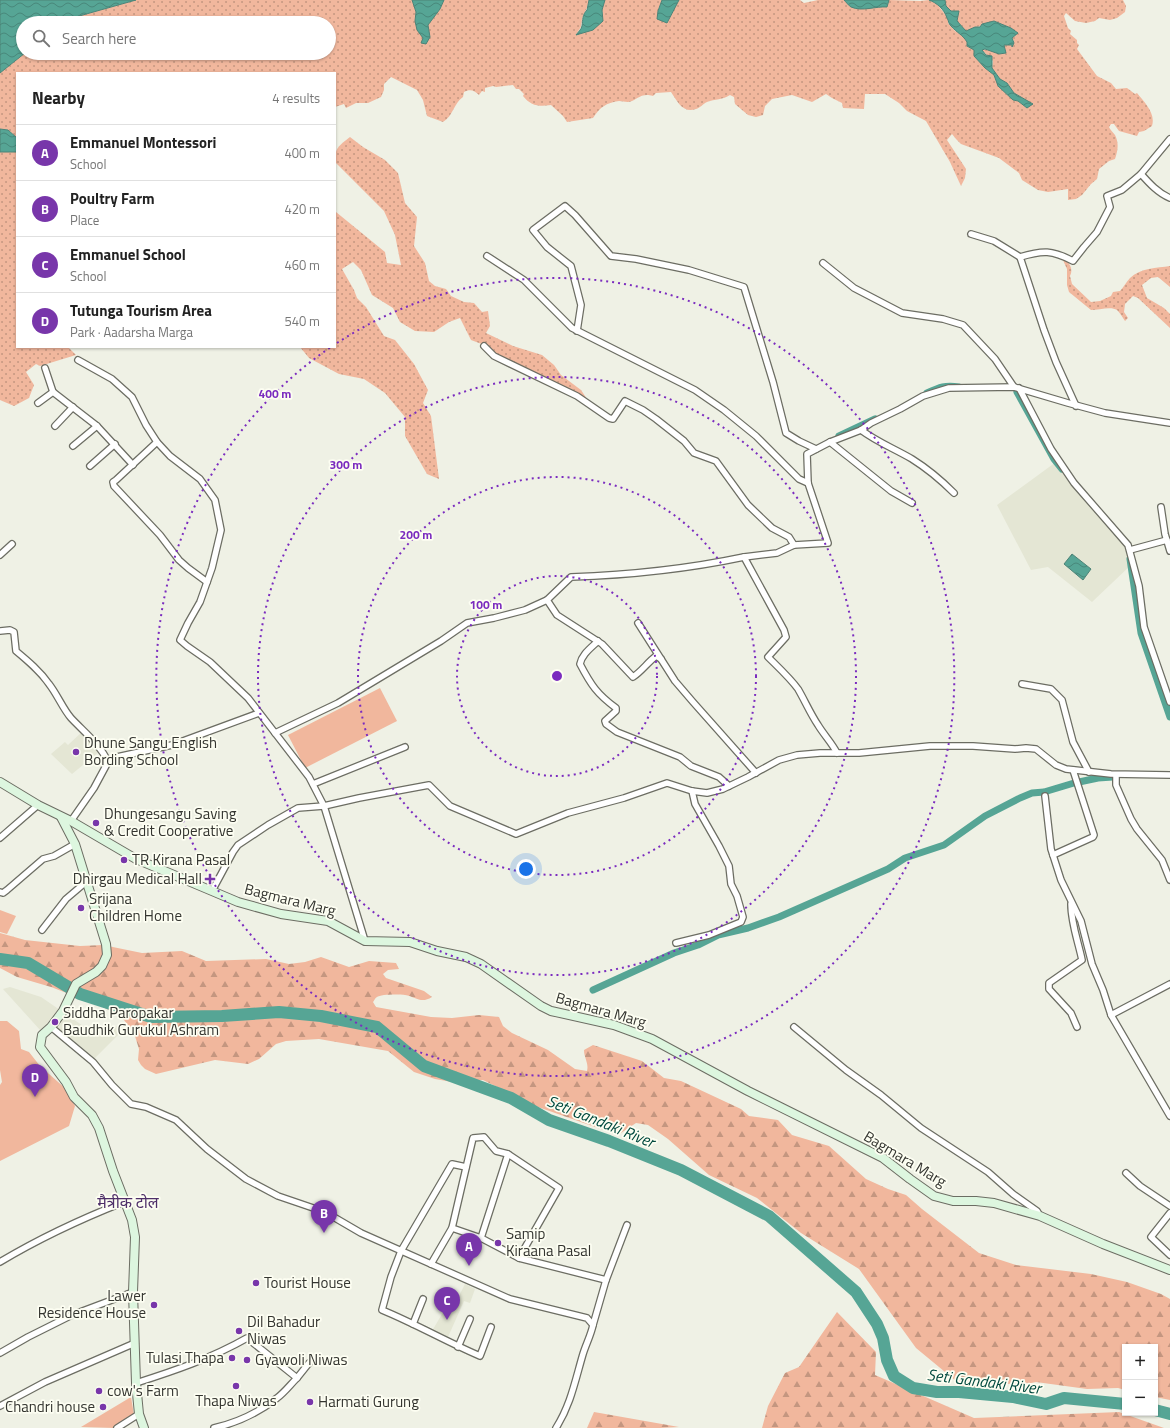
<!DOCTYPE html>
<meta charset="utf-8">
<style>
body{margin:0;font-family:"Titillium Web","Noto Sans Devanagari",sans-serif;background:#f2f2f2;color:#222}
.controls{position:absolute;right:12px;bottom:12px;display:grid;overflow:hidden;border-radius:0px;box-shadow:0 1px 3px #0004}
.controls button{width:36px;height:36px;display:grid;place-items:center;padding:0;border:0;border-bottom:1px solid #e0e0e0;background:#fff;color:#222;font:20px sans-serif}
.you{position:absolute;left:526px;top:869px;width:14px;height:14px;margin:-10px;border:3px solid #fff;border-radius:50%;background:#1a73e8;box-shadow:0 0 0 6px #1a73e833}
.badge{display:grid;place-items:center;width:26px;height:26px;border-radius:50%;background:#7836aa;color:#fff;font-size:13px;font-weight:700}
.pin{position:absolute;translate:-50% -33px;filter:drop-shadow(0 1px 2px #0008)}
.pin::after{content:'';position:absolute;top:21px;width:14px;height:12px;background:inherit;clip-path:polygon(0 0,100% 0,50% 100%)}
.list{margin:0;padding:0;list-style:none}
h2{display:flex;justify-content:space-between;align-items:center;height:52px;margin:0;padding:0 16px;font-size:17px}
h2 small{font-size:13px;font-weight:400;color:#767676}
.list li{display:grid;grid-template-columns:26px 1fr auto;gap:12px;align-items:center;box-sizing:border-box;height:56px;padding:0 16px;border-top:1px solid #e0e0e0}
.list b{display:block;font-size:15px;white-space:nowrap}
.list p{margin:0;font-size:13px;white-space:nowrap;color:#767676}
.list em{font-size:13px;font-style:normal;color:#767676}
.icon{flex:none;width:22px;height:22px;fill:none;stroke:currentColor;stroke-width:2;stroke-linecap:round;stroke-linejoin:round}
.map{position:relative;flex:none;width:1170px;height:1428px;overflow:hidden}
.search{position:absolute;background:#fff;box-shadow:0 1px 3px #0004;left:16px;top:16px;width:320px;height:44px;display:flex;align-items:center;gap:10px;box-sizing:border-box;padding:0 14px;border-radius:22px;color:#767676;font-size:15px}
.panel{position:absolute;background:#fff;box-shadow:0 1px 3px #0004;left:16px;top:72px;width:320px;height:276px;border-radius:0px}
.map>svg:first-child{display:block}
</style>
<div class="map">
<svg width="1170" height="1428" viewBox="0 0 1170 1428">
<defs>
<pattern id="grass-dots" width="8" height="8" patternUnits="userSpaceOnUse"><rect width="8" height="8" fill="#f1b79d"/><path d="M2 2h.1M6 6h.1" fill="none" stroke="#c49680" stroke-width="1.8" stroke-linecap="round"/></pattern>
<pattern id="forest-firs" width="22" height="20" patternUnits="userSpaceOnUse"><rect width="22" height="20" fill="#f1b79d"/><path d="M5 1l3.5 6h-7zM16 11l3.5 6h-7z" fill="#c49680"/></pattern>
<pattern id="water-waves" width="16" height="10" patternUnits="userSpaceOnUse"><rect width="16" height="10" fill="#56a595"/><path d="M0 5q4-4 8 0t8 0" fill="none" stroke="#48877a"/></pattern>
</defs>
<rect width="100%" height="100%" fill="#eff1e5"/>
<g fill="#e4e6d4">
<polygon points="1056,462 1072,483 1128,548 1131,565 1092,602 1048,567 1031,570 997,505"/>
<polygon points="82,732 100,751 72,774 51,754 65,742 68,745"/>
<polygon points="10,987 41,997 89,1030 109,1025 125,1028 94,1059 55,1027 41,1031 3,989"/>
<polygon points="465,1284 475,1289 470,1303 464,1301 448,1337 432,1331 445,1309 449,1299 457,1300"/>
</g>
<g fill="url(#grass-dots)">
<path d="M136,0h276l4,12 -1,9 8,17 7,-1 -2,-12 12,-16 4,-9h145c-1,6 -3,10 -6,16 -3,8 1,9 -7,18l27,-20 -1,-4 3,-10h57l-4,11 5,10 4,2 12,-23h121l4,3 14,-3h26c2,2 5,6 7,7 11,5 25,-1 36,-1l2,-6 31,1 9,-1 8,4 11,14v5l7,8 7,3 12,16v6l11,12 9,7 4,11 15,14 5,1 9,7 -7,-11 -6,-4 -7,-10 -7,-4 -8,-11 1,-7 -11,-11c10,-2 12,5 24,3l-2,-8h8l2,-4 -2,-3 6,-5 -24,-12 -28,10 -9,-10 2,-10h-8l-5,-5 -1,-6h178l3,6 -1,6 -8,6 -7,2 -11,-2 -4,3 -9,2 -11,-2 -9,-8 -2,3 4,12 3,3 -1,3 7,6v3l2,2 -2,4 20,27 14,7 5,6 11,-1 8,6 2,-1c7,9 19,20 15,33l-8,5 -5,1 -2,4 -18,-5 -5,-7h-3l-2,3c1,3 4,5 6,8 4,8 3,15 0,24l-6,2 -10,8 -2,10 -6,5 -9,11 -6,4 -8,1v-11l-20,3 -10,-2 -16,-10 -3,-7 -20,-15 -38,-14 -5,-5 -4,-5 -5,6 19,29 -1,9 -4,8 -11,-24 -24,-41 -19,-10 -8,-8 -14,-9h-20l-1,15 -21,-1 -1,-5 -10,-5 -6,-4 -14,8 -20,-7 -20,4 -7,7 -2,9 -7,2 -8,-2 -13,-11 -1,-7 -4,-2c-7,5 -15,4 -23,7 -4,2 -7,6 -11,7 -13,5 -19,-8 -25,-17l-15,1 -3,3c-10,-3 -13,1 -21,5 -4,2 -9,0 -13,0 -13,2 -19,6 -26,17l-26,4 -4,-6 -12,-11c-12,2 -20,1 -28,-9l1,-2 -5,-5h-3l-3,-4 -17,2 -3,-1 -8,2v4l-3,-1 -3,4c-5,-5 -9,-6 -15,-3l-1,5c-10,7 -9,18 -20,25l-16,-6 -4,-16 -6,-10 -26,-13 -7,7v6l-3,7 -13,6h-12l-10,5 -2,-4 -9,3v-34h-318v65l-9,-8 -8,-1v-56l25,-20h304v-30h-268l4,-3z"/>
<path d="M350,137l13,10 22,13 13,13 7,30 12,14 -3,29 11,17 4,18 6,5 11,3 5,7 13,6 10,1 8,9 6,-1 2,15 -4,7 27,13 29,9 12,10 7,10 20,15 8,12 -93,-47 -9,-9 -16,-6 -11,-22 -11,4 -15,10 -19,-1 -15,-9 -7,-14 -21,-13 -11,-25 -8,-8 -11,7 12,21 3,8 9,9 18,29 11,4 19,24 14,26 -5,13 8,13 8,63 -12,-5 -22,-38v-19l-20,-24 -21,-14 -25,-5 -30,-16 -9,-11h35v-134l1,-1 49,40 2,11 14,2 -6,-30 -11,-24 -49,-49c0,-15 4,-16 15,-25z"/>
<polygon points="0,152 17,152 17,347 68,347 76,355 40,366 36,364 26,372 34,385 29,398 14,406 0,400"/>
<path d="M1062,258c7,3 12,11 8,18l2,8 19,18 9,-1 11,-5 2,-4 7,-1c4,-4 6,-9 10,-13 10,-10 27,-10 40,-12v21l-12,-10 -7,1 -9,7 5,13 17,10 6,6v14l-32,-30 -5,-2 -8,8 -1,8 4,6 -3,3c-2,-3 -5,-8 -8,-11 -6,-4 -18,0 -26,0l-22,-18 -2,-7v-16z"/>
</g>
<g fill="url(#forest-firs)">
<path d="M0,933l25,7 55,6 23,-1 39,8 40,-2 24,10 60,-2 23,5 16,-2 16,-5 28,10 20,-6 27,2 3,6 -11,1 -5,4 3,4 38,13 8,6c-11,7 -16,0 -27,-2 -5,-1 -25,-1 -28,2 -2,1 -3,4 -4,5l3,5 55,10 21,1 27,-3 20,2 4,9 9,7 36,17 27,19 12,2c2,-8 -3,-13 -3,-21l9,-5 49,16 22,17 17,3 60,28 8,7 29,4 14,15 37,11 37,33 22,10 18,6 16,14 57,44 37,12 75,9 36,8 34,12 9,5v101l-15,-3v-50h-30v43l-7,-2 -31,1 -51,-7c-7,2 -12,1 -19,1 -18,1 -37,7 -55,3l-46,-38 -57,-79 -58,-36 -44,-35 -48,-23 -41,-36 -20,-14 -12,-2 -18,12 -80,-28 -55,-27 -31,2 -17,-3 -21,-7 -26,-21 -69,-12 -33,2 -10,3 -17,15 -11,5 -33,-4 -59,14 -11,-5 -4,-4 -3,-5 1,-11 -5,-16 -10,-13 -4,-4 -17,-9 -52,-20 -34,-10 -17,-9z"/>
<polygon points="837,1312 876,1352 875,1375 974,1418 1119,1412 1164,1428 762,1428 768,1406 785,1373 799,1367"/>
<polygon points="594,1412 679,1427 660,1428 587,1428"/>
</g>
<g fill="#f1b79d">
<polygon points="380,688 397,721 305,768 288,735"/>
<polygon points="0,910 16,916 7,934 0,932"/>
<polygon points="0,1021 7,1021 19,1031 21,1049 29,1052 40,1066 66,1089 75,1106 69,1126 0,1161 0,1085 2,1082 0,1070"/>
<polygon points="131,1397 134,1415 115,1428 81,1427"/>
</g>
<g fill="url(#water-waves)" stroke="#4c8377">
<polygon points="0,0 136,0 65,20 61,23 23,23 23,53 25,53 0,73"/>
<polygon points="412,0 444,0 440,9 428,25 430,37 426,44 421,43 423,38 417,30 415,21 416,12"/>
<path d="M589,0h16l-3,10 1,11 -10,9 -17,5c2,-3 5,-5 6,-9 1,-6 0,-11 5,-16z"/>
<polygon points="662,0 679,0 667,23 657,19 658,11"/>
<path d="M844,0h45l-2,7c-11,-1 -25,5 -36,0 -2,-1 -5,-5 -7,-7z"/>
<path d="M929,0h16l1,6 5,5h8l-2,10 9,10 9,-4h5l2,-3 12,-3 17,7 7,5 -6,5 2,5 -2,4v-2h-8l2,8 -7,1 -14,-5 -3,1 4,5 6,1v12l8,11 7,4 7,10 19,11 -6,4 -9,-7 -5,-1 -15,-14 -4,-11 -9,-7 -11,-12v-6l-7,-4v-4c-5,-8 -10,-9 -16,-16 -3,-3 -2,-5 -4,-8 -3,-9 -10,-15 -18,-18z"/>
<polygon points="0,129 8,130 17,138 17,152 0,152"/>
<polygon points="1072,554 1091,569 1083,580 1064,564"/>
</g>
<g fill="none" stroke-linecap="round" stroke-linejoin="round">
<g stroke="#56a595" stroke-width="7">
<polyline points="1017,392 1054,459 1062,469"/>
<path d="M927,393c13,-6 18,-8 32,-6"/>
<polyline points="839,436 875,419"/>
<polyline points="1130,559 1141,633 1170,717"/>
<polyline points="1079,782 1098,778 1113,777"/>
<polyline points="593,990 674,953 698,945 718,935 748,928 779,917 888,869 905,858 944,845 985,816 1020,798 1032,793 1044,792 1074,783"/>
</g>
<g stroke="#56a595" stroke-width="12">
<polyline points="0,959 28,963 80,994 151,1017 222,1016 279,1012 321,1016 377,1027 424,1066 511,1098 549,1120 609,1141 681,1170 769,1216 856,1292 877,1324 883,1338 887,1360 894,1376 913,1388 937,1392 959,1392 1013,1397 1046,1404 1064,1398 1125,1404"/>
<polyline points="1155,1410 1170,1414"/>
</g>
<g stroke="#6c6d63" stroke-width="8">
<g id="minor">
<path d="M1170,139l-29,35c8,9 17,19 29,24"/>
<polyline points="971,234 994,241 1020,257"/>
<polyline points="487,256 524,280 572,328 695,390 724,410 756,436 799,479 808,483"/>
<polyline points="823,263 854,288 902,313 943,319 963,325 995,359 1014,387"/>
<polyline points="577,331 581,305 571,266 547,247 533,230 565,206 575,215 611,256 636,259 689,270 744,287 773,382 786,433 799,441 816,449"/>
<polyline points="484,346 494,356 577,396 609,418 613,419 625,401 643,410 656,419 684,441 694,453 716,461 748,505 772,528 789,537 794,545"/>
<polyline points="78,360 112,379 132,397 146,425 157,442 170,456 200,479 215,500 221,530 212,568 200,602 188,623 180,640 187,646 210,662 248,698 309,777 324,806 365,941"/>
<polyline points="45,368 53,392"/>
<polyline points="1019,388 1051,449 1074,483 1128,545 1139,586 1144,627 1170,702"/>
<polyline points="38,403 53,392 97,426 133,465"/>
<path d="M1076,406l-20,-44 -12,-32 -24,-73c23,-7 32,-7 53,4l11,-14 13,-15 13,-25 -3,-11 15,-6 19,-16"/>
<polyline points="55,426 73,407"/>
<path d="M861,430c16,12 34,19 51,29 16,10 29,21 42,34"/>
<polyline points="157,442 116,480 113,482 114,486 160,535 179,560 188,568 207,582"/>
<polyline points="830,442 891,491 912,503"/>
<polyline points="73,446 97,426"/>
<polyline points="90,466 115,444"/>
<polyline points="1161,507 1165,534 1170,551"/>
<polyline points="1130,550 1167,540"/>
<polyline points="0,555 12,544"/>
<polyline points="638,623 675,681 693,702 756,773"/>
<path d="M0,631l10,-1 4,2 2,19c12,10 24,20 33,33 8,10 14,25 22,34 13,14 29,26 37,44"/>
<path d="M598,641c-7,7 -16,13 -18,23 11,21 17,30 36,44v3l-11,10 1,3 11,8 63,25 11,9 28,11 10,9"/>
<path d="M661,659l-5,-3c-9,7 -14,15 -23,21l-31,-33 -45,-29 -10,-15 24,-23c59,-2 116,-8 173,-20"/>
<polyline points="1022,684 1051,689 1062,700 1073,742 1089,772"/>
<polyline points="275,733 338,703 441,641 467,623 494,618 525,610 547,600"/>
<path d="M837,753c-5,-10 -13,-18 -19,-28 -8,-12 -13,-24 -20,-36 -8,-11 -20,-22 -30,-32l18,-20 -2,-7 -40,-73 33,-4 17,-8 34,-2 -20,-60 -1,-29 23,-12 31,-12 10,-7 29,-14 23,-13 26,-8 65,-1 54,16 37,10 65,10"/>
<polyline points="1116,775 1116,785 1131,819 1137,829 1162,860 1170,880"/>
<polyline points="313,784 405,747"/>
<polyline points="1045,796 1051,849 1061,880 1081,921 1092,964 1103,990 1111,1015 1170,1116"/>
<polyline points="71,821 94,788 108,762 117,757 172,745 259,713"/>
<polyline points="0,838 38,805"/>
<polyline points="1053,855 1093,837 1094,835 1073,770"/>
<polyline points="212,891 233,852 238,845 268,825 298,808 324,806 359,798 429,785 450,806 516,834 568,813 624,798 667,783 692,791 707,793 723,789 748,777 779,760 797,755 820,753 859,753 930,746 973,746 1015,749 1026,748 1036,749 1056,765 1066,769 1111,774 1170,775"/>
<polyline points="0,892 3,893 7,890 43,859 54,856 75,844"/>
<path d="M1071,904c0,19 7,37 11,56l-33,23v6l22,24 6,14"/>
<polyline points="42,930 66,899 86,882"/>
<polyline points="676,943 709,935 741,922 743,917 737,896 731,884 729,866 719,846 695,804 692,791"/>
<polyline points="1111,1015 1170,984"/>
<path d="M51,1027l42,35 19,23 19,19 15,3 30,13 31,29 39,30 32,17 47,16 36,21 149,66 77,19 6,7c-2,10 -7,19 -10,29 -8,27 -12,50 -27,74"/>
<polyline points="794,1027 846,1070 881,1095 921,1128 988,1172 1013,1194 1037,1211 1040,1216"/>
<polyline points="508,1154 481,1238 519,1258"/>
<path d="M466,1167l-14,-3 -51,87 -10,26 -9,33c34,14 65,32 98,46l11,-29"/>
<polyline points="1126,1173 1140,1186 1170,1206"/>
<polyline points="1170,1213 1151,1237 1170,1255"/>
<polyline points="452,1228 481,1238"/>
<path d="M0,1262c40,-24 81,-43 124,-60"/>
<polyline points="431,1264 452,1228 473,1138 484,1137 496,1151 508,1154 559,1188 519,1258 606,1280"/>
<polyline points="413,1324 423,1299"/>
<polyline points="593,1325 606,1280 627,1225"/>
<polyline points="458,1347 470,1319"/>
<polyline points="0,1353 28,1337 72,1315 133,1292"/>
<polyline points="297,1378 309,1363"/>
<path d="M136,1383c38,-12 76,-25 111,-45l50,40c-7,7 -13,15 -20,20 -19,15 -41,25 -63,30"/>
<polyline points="0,1406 45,1382 135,1343"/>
<polyline points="117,1428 139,1414"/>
</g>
</g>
<g stroke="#6c6d63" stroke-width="10">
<g id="secondary">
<polyline points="0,782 38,805 71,821 136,859 212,891 238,902 281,914 328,921 365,941 410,942 437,951 466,957 481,964 541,1006 551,1011 614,1025 652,1039 748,1091 883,1158 910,1179 934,1196 953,1201 976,1201 994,1203 1040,1216 1103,1244 1170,1270"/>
<polyline points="61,817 75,844 106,944 107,955 102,966 96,972 76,984 63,1011 51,1027 42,1035 40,1047 66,1082 74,1097 92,1115 99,1128 113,1171 132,1220 135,1237 133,1292 136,1383 139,1414 144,1428"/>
</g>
</g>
<use href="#minor" stroke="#fff" stroke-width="5.5"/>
<use href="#secondary" stroke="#ddf6df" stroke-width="8"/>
</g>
<g fill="none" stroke="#7b2cbf" stroke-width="2" stroke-dasharray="2 4">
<circle cx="557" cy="676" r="100"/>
<circle cx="557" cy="676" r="199"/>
<circle cx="557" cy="676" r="299"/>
<path d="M337 343A399 399 0 1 1 331 347"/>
</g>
<g fill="#7836aa" stroke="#fdfef2" stroke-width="1.5">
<circle cx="76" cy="752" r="4"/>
<circle cx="96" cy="823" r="4"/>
<circle cx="124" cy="860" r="4"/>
<path d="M208 873h4v4h4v4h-4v4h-4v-4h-4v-4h4z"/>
<circle cx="81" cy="908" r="4"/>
<circle cx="55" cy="1022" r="4"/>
<circle cx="498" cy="1243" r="4"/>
<circle cx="256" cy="1283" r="4"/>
<circle cx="154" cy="1305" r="4"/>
<circle cx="239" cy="1331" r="4"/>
<circle cx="232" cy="1358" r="4"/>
<circle cx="247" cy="1360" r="4"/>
<circle cx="236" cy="1386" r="4"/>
<circle cx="99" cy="1391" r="4"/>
<circle cx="310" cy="1402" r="4"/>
<circle cx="103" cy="1407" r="4"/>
</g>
<g text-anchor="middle" stroke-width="3.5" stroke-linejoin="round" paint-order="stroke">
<g font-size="15" fill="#343530" stroke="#fdfef2" text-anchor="start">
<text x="84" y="748">Dhune Sangu English<tspan x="84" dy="17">Bording School</tspan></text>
<text x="104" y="819">Dhungesangu Saving<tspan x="104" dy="17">&amp; Credit Cooperative</tspan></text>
<text x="132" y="865">TR Kirana Pasal</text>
<text x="202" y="884" text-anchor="end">Dhirgau Medical Hall</text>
<text x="89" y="904">Srijana<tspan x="89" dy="17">Children Home</tspan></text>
<text x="63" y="1018">Siddha Paropakar<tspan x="63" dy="17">Baudhik Gurukul Ashram</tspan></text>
<text x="506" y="1239">Samip<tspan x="506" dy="17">Kiraana Pasal</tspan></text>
<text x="264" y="1288">Tourist House</text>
<text x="146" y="1301" text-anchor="end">Lawer<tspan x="146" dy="17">Residence House</tspan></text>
<text x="247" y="1327">Dil Bahadur<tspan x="247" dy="17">Niwas</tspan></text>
<text x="224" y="1363" text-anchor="end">Tulasi Thapa</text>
<text x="255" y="1365">Gyawoli Niwas</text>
<text x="107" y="1396">cow's Farm</text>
<text x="236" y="1406" text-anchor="middle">Thapa Niwas</text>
<text x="318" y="1407">Harmati Gurung</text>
<text x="95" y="1412" text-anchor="end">Chandri house</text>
</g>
<g font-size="15" fill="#343530" stroke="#fdfef2">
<text transform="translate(290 900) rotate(14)" y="5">Bagmara Marg</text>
<text transform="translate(601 1010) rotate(16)" y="5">Bagmara Marg</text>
<text transform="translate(905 1159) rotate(31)" y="5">Bagmara Marg</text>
</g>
<g font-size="16" font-style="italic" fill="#00493e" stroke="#fdfef2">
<text transform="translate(601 1121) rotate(22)" y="6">Seti Gandaki River</text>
<text transform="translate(984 1381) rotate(7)" y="6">Seti Gandaki River</text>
</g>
<g font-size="16" fill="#4e2f69" stroke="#fdfef2">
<text x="128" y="1208">मैत्रीक टोल</text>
</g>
</g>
<circle cx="557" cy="676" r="6" fill="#7b2cbf" stroke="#fdfef2" stroke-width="2"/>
<g font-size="12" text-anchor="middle" font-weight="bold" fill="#7b2cbf" stroke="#fdfef2" stroke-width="3.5" stroke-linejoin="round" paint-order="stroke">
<text x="275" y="398">400 m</text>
<text x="346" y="469">300 m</text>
<text x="416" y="539">200 m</text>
<text x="486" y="609">100 m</text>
</g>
</svg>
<div class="controls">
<button>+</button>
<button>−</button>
</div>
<div class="you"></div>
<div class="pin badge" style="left:469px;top:1266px">A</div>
<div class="pin badge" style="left:324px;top:1233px">B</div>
<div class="pin badge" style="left:447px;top:1320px">C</div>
<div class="pin badge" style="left:35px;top:1097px">D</div>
<div class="search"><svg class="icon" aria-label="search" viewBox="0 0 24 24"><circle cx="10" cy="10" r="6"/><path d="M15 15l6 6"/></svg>Search here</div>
<section class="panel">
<h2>Nearby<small>4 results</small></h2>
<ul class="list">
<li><span class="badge">A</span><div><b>Emmanuel Montessori</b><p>School</p></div><em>400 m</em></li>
<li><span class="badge">B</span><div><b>Poultry Farm</b><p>Place</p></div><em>420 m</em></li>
<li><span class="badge">C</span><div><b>Emmanuel School</b><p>School</p></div><em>460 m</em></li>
<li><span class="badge">D</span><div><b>Tutunga Tourism Area</b><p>Park · Aadarsha Marga</p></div><em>540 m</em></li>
</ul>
</section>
</div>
